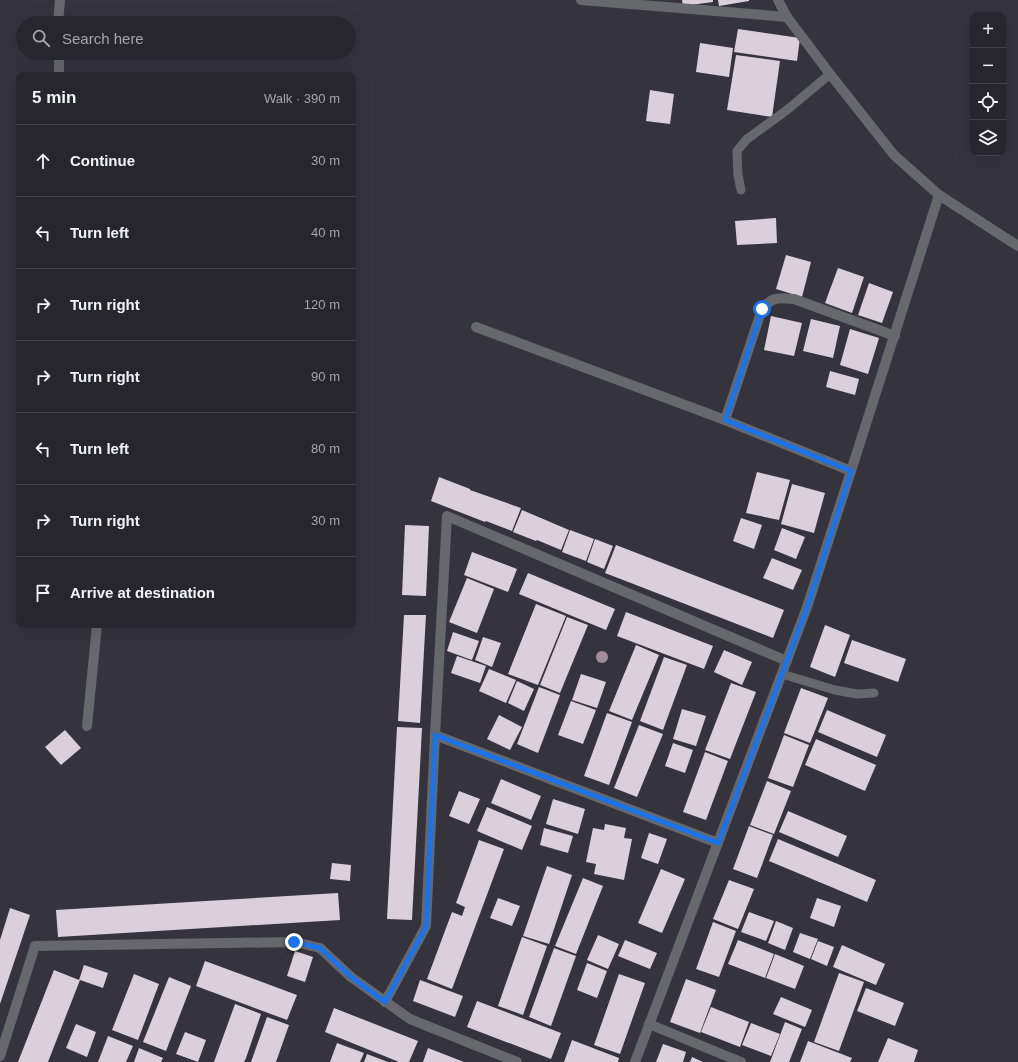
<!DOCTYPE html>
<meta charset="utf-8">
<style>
body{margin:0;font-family:Arial,sans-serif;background:#343239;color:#f1f3f6}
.controls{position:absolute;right:12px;top:12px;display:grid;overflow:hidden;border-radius:8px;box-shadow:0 4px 16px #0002}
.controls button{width:36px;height:36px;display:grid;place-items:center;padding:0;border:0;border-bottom:1px solid #444349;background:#28262d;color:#f1f3f6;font:20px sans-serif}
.stop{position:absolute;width:12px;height:12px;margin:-9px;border:3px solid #1a73e8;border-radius:50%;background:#fff}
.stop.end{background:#1a73e8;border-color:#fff;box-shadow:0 1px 4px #0008}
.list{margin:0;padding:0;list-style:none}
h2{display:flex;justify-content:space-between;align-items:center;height:52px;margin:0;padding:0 16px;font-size:17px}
h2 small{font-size:13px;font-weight:400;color:#a5a5aa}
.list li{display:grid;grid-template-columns:26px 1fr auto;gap:12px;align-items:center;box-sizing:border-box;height:72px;padding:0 16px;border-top:1px solid #444349}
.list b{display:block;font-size:15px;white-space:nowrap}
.list em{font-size:13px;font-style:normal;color:#a5a5aa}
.icon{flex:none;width:22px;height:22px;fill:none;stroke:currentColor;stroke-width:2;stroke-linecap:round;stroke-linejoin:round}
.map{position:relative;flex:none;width:1018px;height:1062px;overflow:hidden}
.search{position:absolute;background:#28262d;box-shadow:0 4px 16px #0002;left:16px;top:16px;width:340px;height:44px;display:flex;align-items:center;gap:10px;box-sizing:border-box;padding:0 14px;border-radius:22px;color:#a5a5aa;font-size:15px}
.panel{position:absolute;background:#28262d;box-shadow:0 4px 16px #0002;left:16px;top:72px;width:340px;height:556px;border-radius:8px}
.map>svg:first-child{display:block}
</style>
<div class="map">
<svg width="1018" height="1062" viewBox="0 0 1018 1062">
<rect width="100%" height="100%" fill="#35333c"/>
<g fill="#d9d0da">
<polygon points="682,0 713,0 713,2 683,6"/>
<polygon points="718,0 749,0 749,1 719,6"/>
<polygon points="738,29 800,38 797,61 734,52"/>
<polygon points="700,43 733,48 729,77 696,72"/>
<polygon points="736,55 780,61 772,117 727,110"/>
<polygon points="650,90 674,94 670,124 646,121"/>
<polygon points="776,218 777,243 737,245 735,221"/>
<polygon points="786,255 811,262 802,297 776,289"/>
<polygon points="838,268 864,277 852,313 825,303"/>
<polygon points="869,283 893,292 882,323 858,315"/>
<polygon points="771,316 802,323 794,356 764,350"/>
<polygon points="811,319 840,326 833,358 803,351"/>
<polygon points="850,329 879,338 868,374 840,365"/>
<polygon points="830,371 859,379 855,395 826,387"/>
<polygon points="757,472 790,480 779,520 746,513"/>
<polygon points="439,477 470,489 470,490 521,508 512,531 486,521 485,522 431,501"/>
<polygon points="792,484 825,493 814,533 781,524"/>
<polygon points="522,510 569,530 561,550 537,540 536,541 513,532"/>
<polygon points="741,518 762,525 754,549 733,541"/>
<polygon points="405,525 429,526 426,596 402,595"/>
<polygon points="782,528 805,537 796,559 774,550"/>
<polygon points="570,530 594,539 586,561 562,552"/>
<polygon points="595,539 613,546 604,569 587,562"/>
<polygon points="616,545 784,610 773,638 605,573"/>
<polygon points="472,552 517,569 508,592 464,575"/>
<polygon points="772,558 802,570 793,590 763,578"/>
<polygon points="528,573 615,609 606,630 519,594"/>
<polygon points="467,578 494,589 477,633 449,622"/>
<polygon points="536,604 566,616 538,685 508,674"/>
<polygon points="626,612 713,646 704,669 617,636"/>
<polygon points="404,615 426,615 420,723 398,721"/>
<polygon points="567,617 588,625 560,693 540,685"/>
<polygon points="825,625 850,635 835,677 810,667"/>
<polygon points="453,632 479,641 472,660 447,651"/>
<polygon points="483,637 501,643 492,667 475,660"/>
<polygon points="852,640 906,659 898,682 844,663"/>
<polygon points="636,645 659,655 632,720 609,711"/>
<polygon points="724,650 752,662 742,685 714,672"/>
<polygon points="457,656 486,666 480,683 451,673"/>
<polygon points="664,657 687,665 663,730 640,721"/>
<polygon points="489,669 516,680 506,703 479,691"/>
<polygon points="581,674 606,682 597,708 572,700"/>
<polygon points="517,681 534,689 524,711 508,703"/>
<polygon points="731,683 756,692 730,759 705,750"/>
<polygon points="539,687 560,695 538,753 517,744"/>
<polygon points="801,688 828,698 810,743 784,733"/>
<polygon points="571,701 596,710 583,744 558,735"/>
<polygon points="682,709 706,716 696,746 673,739"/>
<polygon points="827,710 886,735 877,757 818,732"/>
<polygon points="607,713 632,722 609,785 584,776"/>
<polygon points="499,715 522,727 510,750 487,739"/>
<polygon points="639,725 663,734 637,797 614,788"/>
<polygon points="397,727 422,728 412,920 387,919"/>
<polygon points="65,730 81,748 61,765 45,747"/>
<polygon points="784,735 809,745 793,787 768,778"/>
<polygon points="816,739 876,765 865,791 805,765"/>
<polygon points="673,743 693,750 685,773 665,766"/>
<polygon points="705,752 728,761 706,820 683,812"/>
<polygon points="501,779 541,796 531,820 491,803"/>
<polygon points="767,781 791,791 774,834 750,825"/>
<polygon points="459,791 480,799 469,824 449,816"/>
<polygon points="553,799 585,809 578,834 546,824"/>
<polygon points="487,807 532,826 522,850 477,831"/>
<polygon points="788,811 847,836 838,857 779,832"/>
<polygon points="605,824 626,828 624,838 632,839 624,880 594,874 596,864 586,862 593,828 604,830"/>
<polygon points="749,826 773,835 757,878 733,869"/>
<polygon points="544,828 573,836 568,853 540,845"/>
<polygon points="649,833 667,839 658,864 641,858"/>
<polygon points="778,839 876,880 867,902 769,861"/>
<polygon points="479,840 504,849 452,989 427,979 452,912 462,916 465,907 456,903"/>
<polygon points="332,863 351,865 350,881 330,879"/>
<polygon points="547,866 572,875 549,944 523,936"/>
<polygon points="661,869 685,879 662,933 638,923"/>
<polygon points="583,878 603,886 576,954 555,946"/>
<polygon points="729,880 754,889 738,929 713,919"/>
<polygon points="338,893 340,920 58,937 56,910"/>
<polygon points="498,898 520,906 512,926 490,918"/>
<polygon points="817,898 841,906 834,927 810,918"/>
<polygon points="10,908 30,915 0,1004 0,940"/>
<polygon points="749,912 774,921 766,941 741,932"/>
<polygon points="776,921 793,928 785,950 768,943"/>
<polygon points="713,922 736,931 719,977 696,969"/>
<polygon points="800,933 818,939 810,959 793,952"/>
<polygon points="598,935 619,944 608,969 587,960"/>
<polygon points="522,937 547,946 523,1015 498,1006"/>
<polygon points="625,940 657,953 650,969 618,956"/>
<polygon points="738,940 774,954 765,978 728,964"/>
<polygon points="818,941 834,947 827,966 811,959"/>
<polygon points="842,945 885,964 876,985 833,967"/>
<polygon points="554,948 576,956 551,1026 529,1017"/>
<polygon points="295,951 313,957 305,982 287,976"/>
<polygon points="775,954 804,966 795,989 766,978"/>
<polygon points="205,961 297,995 287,1020 196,986"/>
<polygon points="587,963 607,971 597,998 577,990"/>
<polygon points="84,965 108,973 103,988 80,980 48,1062 18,1062 54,970 79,980"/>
<polygon points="839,973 864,982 839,1051 814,1042"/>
<polygon points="134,974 159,984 138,1040 112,1030"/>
<polygon points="619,974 645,983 620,1054 594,1045"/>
<polygon points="169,977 191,986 166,1051 143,1042"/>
<polygon points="686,979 716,990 700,1033 670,1022"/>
<polygon points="420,980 463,996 455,1017 413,1001"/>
<polygon points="866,988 904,1003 895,1026 857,1011"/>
<polygon points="781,997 812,1010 805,1027 773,1014"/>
<polygon points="477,1001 561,1033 551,1059 467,1027"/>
<polygon points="235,1004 261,1014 246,1058 244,1062 214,1062"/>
<polygon points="711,1007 749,1022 740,1047 701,1032"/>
<polygon points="334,1008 418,1041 409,1062 399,1062 325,1032"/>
<polygon points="267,1017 289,1025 276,1062 251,1062"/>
<polygon points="785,1022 802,1029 789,1062 770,1062"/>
<polygon points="751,1023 780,1034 771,1056 742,1045"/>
<polygon points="76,1024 96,1032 87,1057 66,1048"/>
<polygon points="185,1032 206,1040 198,1062 176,1054"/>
<polygon points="108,1036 133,1046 126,1062 98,1062"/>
<polygon points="888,1038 918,1050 914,1062 878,1062"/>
<polygon points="572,1040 619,1058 618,1062 564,1062"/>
<polygon points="808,1041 852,1058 850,1062 800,1062"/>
<polygon points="337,1043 364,1053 360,1062 330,1062"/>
<polygon points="663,1044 686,1052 683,1062 656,1062"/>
<polygon points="139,1048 163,1058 161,1062 134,1062"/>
<polygon points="428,1048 464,1062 423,1062"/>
<polygon points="367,1054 388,1062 364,1062"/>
<polygon points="692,1057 703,1062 690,1062"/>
</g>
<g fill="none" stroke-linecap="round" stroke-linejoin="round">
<g stroke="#66686c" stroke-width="9">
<polyline points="741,190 738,175 737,151 747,139 787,110 830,74"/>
<polyline points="782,674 835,690 857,694 874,693"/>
</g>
<g stroke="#66686c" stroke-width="10">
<polyline points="581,0 787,17"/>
<polyline points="778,0 787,17 830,74 894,155 939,195 1018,246"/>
<polyline points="58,23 60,0"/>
<polyline points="59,53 59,75"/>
<polyline points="476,327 725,420 851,471"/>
<path d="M725,420l37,-111c11,-13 16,-11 32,-10l101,37"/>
<polyline points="87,726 97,625"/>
<polyline points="435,735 718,843"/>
<polyline points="385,1002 426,926 435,735 447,516 787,661"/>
<polyline points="649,1024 741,1062"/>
<polyline points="0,1056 35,946 295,942 320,948 351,977 410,1019 517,1062"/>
<polyline points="635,1062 807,607 851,471 939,195"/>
</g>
</g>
<circle fill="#a18e99" cx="602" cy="657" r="6"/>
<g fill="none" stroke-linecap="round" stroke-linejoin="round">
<polyline stroke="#1a73e8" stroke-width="5" points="294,942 320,948 351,977 385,1002 426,926 435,735 718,843 807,607 851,471 725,420 762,309"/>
</g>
</svg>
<div class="controls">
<button>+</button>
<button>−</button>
<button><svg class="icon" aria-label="locate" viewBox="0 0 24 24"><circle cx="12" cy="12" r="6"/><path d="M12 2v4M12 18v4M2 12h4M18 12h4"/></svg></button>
<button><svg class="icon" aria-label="layers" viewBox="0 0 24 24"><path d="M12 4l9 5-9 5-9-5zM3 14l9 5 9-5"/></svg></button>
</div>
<div class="stop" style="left:762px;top:309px"></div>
<div class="stop end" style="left:294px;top:942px"></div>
<div class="search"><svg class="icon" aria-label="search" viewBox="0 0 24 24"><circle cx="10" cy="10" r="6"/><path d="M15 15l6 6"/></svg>Search here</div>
<section class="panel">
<h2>5 min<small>Walk · 390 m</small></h2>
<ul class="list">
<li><svg class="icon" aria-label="ahead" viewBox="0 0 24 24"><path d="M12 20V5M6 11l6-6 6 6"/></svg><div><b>Continue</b></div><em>30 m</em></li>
<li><svg class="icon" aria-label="left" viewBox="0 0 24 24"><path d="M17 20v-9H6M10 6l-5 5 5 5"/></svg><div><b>Turn left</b></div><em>40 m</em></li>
<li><svg class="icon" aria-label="right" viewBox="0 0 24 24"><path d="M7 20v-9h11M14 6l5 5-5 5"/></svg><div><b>Turn right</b></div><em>120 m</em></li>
<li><svg class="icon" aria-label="right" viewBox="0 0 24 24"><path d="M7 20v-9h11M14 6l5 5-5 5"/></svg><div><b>Turn right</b></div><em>90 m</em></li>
<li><svg class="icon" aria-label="left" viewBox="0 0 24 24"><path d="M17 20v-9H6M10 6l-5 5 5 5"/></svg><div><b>Turn left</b></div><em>80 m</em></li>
<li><svg class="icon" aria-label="right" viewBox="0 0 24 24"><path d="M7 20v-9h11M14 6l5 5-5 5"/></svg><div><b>Turn right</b></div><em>30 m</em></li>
<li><svg class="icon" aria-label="arrive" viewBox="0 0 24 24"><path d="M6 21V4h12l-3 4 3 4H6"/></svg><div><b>Arrive at destination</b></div></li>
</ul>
</section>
</div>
